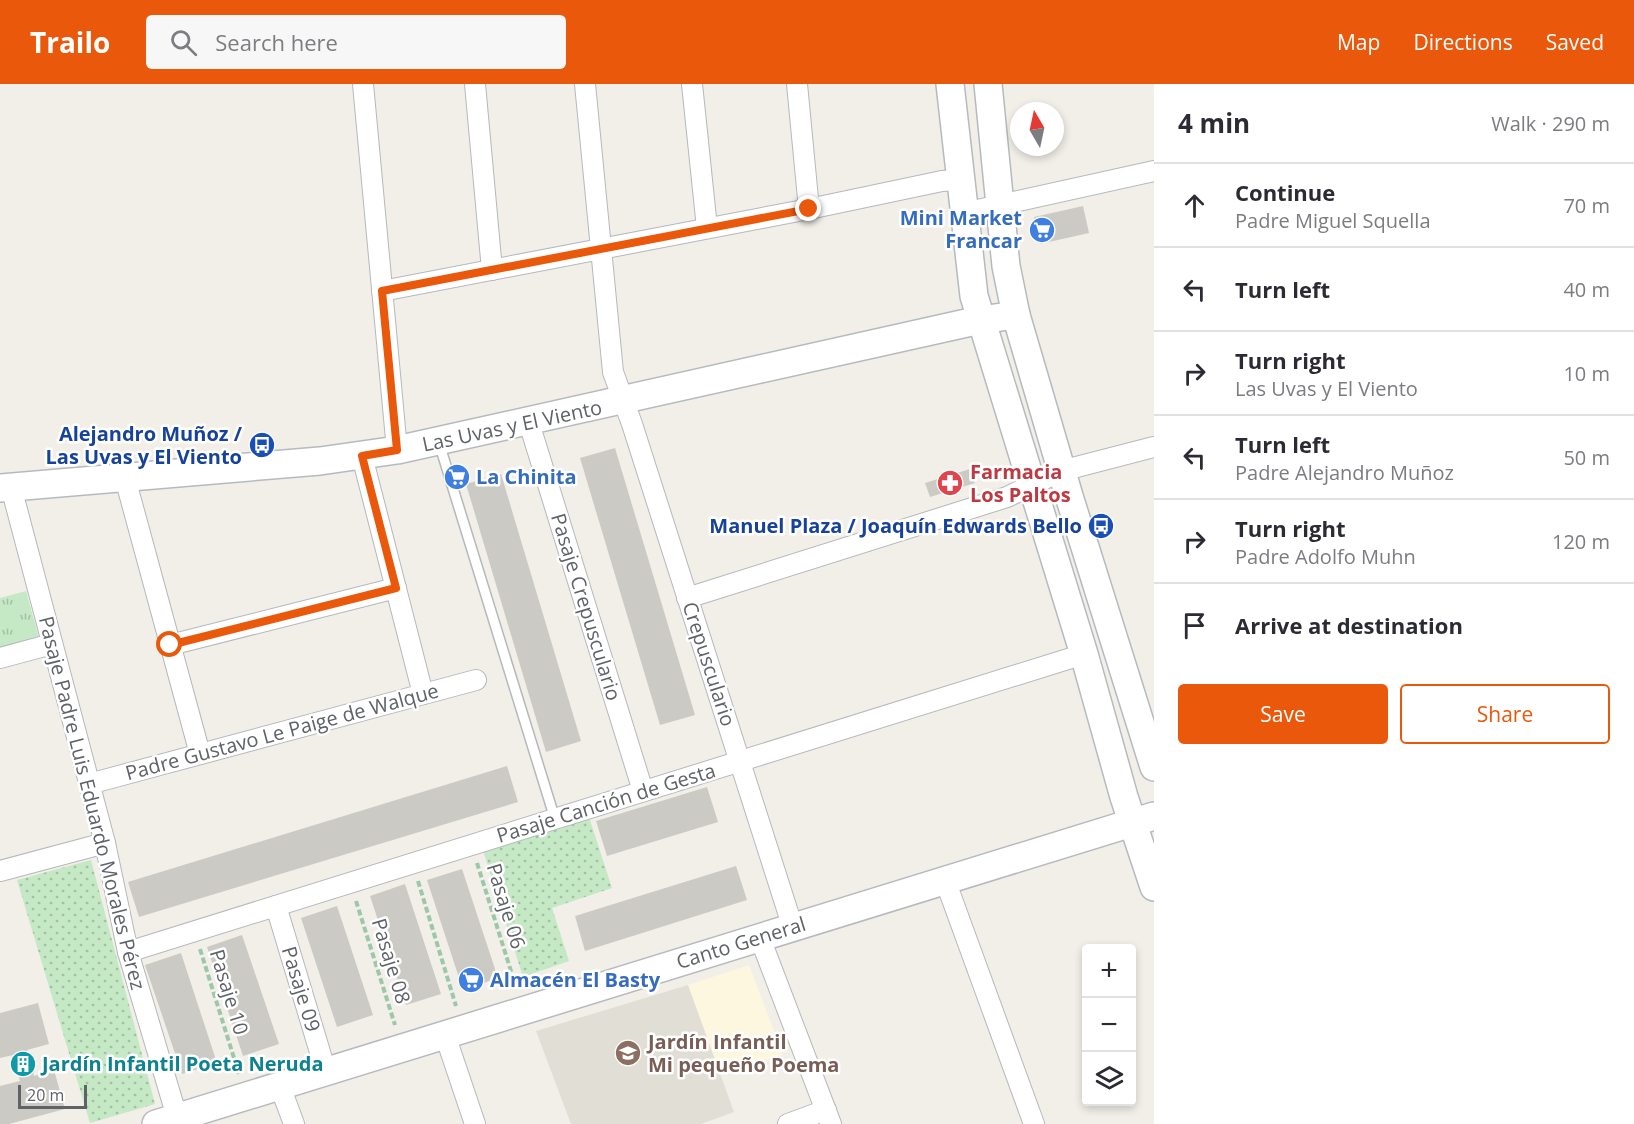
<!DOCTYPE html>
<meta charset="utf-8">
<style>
body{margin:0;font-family:"Open Sans",sans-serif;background:#f7f7f7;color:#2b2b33}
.controls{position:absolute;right:18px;bottom:18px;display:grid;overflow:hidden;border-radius:6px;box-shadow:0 3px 9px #0003}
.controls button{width:54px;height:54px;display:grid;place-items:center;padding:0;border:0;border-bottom:2px solid #e1e1e2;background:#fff;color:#2b2b33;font:30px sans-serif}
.compass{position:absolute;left:1010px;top:18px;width:54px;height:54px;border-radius:50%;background:#fff;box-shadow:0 3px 9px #0003;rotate:351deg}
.scale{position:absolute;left:18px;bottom:15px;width:69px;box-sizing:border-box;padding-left:6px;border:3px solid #5f6368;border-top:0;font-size:16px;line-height:21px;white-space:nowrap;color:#5f6368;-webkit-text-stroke:4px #fff;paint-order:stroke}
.stop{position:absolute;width:18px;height:18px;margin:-14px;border:4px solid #ea580c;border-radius:50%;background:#fff}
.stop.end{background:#ea580c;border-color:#fff;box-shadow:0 2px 6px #0008}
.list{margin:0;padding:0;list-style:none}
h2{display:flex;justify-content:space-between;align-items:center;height:78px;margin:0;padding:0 24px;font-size:26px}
h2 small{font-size:20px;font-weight:400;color:#7c7c81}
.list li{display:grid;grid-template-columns:39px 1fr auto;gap:18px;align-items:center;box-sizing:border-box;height:84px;padding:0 24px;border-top:2px solid #e1e1e2}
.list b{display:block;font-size:22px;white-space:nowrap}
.list p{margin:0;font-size:20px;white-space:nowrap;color:#7c7c81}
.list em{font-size:20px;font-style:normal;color:#7c7c81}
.actions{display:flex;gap:12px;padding:18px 24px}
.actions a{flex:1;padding:14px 0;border:2px solid #ea580c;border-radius:6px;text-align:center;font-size:21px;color:#ea580c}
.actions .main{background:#ea580c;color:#fff}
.icon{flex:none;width:33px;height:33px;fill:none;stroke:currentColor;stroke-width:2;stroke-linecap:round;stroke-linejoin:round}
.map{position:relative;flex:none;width:1154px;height:1040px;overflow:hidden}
header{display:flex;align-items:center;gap:36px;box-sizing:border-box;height:84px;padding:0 30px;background:#ea580c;color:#fff}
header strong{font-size:28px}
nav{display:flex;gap:33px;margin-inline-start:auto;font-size:21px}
.search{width:420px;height:54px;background:#f7f7f7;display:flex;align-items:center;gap:15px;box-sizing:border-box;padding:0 21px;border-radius:6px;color:#7c7c81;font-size:22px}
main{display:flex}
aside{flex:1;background:#fff}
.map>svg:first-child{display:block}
</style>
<header>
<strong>Trailo</strong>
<div class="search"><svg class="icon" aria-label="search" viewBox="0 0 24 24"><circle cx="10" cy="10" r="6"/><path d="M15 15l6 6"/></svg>Search here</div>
<nav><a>Map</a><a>Directions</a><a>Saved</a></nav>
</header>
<main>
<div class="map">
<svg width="1154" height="1040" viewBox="0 0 1154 1040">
<defs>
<pattern id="grass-tufts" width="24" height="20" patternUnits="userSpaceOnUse" patternTransform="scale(1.5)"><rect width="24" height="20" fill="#c5e8c5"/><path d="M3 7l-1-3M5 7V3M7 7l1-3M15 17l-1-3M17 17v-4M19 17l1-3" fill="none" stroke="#a3c0a4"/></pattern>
<pattern id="park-dots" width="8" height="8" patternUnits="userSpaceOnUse" patternTransform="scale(1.5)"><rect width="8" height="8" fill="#c5e8c5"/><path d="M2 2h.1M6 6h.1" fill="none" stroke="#a3c0a4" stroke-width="1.8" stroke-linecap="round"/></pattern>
</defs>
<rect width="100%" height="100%" fill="#f1efe8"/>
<polygon fill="#fef7e0" points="749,881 783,971 720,991 688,901"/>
<polygon fill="#e1ded6" points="688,901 734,1028 701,1040 571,1040 536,947"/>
<polygon fill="url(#grass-tufts)" points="26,507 40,558 0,568 0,514"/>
<g fill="url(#park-dots)">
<polygon points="589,733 612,804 552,824 569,877 523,893 483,766"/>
<polygon points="91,776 155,1020 90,1039 17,796"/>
</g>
<g fill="#cccac5">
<polygon points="1083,122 1089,149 1040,160 1034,133"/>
<polygon points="615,364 695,631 660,641 580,374"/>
<polygon points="970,385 975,399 930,413 925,399"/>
<polygon points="501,390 581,657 546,668 466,400"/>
<polygon points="507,682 518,718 139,833 128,798"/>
<polygon points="707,703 718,738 607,772 596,737"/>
<polygon points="736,782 747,816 585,867 575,832"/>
<polygon points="462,785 498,894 463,906 427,796"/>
<polygon points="405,800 441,910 406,921 370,812"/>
<polygon points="337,822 373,931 337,943 301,834"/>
<polygon points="242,851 279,960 243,972 207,863"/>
<polygon points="181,869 217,979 182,990 145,881"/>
<polygon points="38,919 49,960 27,966 34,992 54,986 65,1025 9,1040 0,1040 0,1002 20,997 13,971 0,974 0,929"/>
</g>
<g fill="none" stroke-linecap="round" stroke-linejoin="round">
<g stroke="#b5b8bc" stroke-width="12">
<polyline id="lane" points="439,359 555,735"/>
</g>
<g stroke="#b5b8bc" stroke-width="22">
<g id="street">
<polyline points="363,0 397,366"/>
<polyline points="475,0 492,186"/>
<polyline points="585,0 613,288 632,340 793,844"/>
<polyline points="692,0 707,144"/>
<polyline points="797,0 809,125"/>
<polyline points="964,129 1154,87"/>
<polyline points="382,207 809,125 942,97 960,96"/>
<polyline points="529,339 643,707"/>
<polyline points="362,372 423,610"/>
<polyline points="125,394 200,670"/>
<polyline points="11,403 105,759 128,868 177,1033"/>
<polyline points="687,514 1007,413 1061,387 1154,363"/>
<polyline points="170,561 396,504"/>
<polyline points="0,574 52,560"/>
<polyline points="89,700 476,596"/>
<polyline points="0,787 105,759"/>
<polyline points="945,796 1034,1040"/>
<polyline points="276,822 326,988"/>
<polyline points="760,854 831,1040"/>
<polyline points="128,868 1084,570"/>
<polyline points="445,951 475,1040"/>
<polyline points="280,1002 294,1040"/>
<polyline points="788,1040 826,1026"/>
</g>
</g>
<g stroke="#b6babf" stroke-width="30">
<g id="secondary">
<polyline points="950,0 974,212 1084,570 1124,713 1154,803"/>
<polyline points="988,0 1006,182 1016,231 1069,412 1154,683"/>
<polyline points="0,404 320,377 397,366 980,236 1016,231"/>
<polyline points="156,1040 1154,732"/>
</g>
</g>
<g stroke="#9cc7a9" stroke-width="4" stroke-dasharray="6 3" stroke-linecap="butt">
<polyline points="477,779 516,903"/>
<polyline points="418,797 456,922"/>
<polyline points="356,817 395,941"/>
<polyline points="200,865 239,990"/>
</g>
<use href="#lane" stroke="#fff" stroke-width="9"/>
<use href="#street" stroke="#fff" stroke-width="20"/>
<use href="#secondary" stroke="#fff" stroke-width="27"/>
</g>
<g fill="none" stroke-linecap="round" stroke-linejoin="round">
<polyline stroke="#ea580c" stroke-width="8" points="170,561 396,504 362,372 397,366 382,207 809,125"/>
</g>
<defs>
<g id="supermarket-disc" transform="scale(1.35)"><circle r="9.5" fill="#3f7fe0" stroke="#fff"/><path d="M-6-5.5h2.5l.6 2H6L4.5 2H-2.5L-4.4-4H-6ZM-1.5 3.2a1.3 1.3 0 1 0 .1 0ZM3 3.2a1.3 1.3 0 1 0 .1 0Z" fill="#fff"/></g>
<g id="bus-disc" transform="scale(1.35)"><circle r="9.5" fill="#1a4fb4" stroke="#fff"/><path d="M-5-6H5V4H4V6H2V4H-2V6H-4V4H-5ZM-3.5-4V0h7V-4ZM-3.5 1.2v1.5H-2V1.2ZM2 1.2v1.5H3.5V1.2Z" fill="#fff"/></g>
<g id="pharmacy-disc" transform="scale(1.35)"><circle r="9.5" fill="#e0444e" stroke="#fff"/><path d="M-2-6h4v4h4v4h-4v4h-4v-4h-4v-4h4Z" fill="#fff"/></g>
<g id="school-disc" transform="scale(1.35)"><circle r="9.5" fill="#8d6e63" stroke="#fff"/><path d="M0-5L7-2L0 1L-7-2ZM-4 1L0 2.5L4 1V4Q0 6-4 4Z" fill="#fff"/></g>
<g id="building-disc" transform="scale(1.35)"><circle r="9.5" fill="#0f9aa8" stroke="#fff"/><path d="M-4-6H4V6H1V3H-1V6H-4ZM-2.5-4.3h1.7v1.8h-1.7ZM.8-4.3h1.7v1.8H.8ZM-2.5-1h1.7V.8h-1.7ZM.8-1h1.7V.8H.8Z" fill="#fff"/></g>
</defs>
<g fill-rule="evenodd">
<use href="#supermarket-disc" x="1042" y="146"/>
<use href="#bus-disc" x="262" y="361"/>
<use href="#supermarket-disc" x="457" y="393"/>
<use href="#pharmacy-disc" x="950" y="399"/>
<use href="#bus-disc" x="1101" y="442"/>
<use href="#supermarket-disc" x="471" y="896"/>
<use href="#school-disc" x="628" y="969"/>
<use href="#building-disc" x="23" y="980"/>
</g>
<g text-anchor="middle" stroke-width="5" stroke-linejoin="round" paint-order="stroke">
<g font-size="20" font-weight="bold" fill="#366cbe" stroke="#fff" text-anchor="start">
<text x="1022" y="141" text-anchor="end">Mini Market<tspan x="1022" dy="23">Francar</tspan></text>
<text x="476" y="400">La Chinita</text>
<text x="490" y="903">Almacén El Basty</text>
</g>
<g font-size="20" fill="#5f6368" stroke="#fff">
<text transform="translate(512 342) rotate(-12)" y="7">Las Uvas y El Viento</text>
<text transform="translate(586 523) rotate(73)" y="7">Pasaje Crepusculario</text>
<text transform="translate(709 580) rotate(72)" y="7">Crepusculario</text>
<text transform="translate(282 648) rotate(-15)" y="7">Padre Gustavo Le Paige de Walque</text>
<text transform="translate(92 719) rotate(76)" y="7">Pasaje Padre Luis Eduardo Morales Pérez</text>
<text transform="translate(606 719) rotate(-17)" y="7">Pasaje Canción de Gesta</text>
<text transform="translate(506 822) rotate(73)" y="7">Pasaje 06</text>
<text transform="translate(741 859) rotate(-17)" y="7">Canto General</text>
<text transform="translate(391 877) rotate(73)" y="7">Pasaje 08</text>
<text transform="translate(301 905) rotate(73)" y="7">Pasaje 09</text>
<text transform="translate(229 908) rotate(73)" y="7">Pasaje 10</text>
</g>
<g font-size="20" font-weight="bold" fill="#164399" stroke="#fff" text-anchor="end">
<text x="242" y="357">Alejandro Muñoz /<tspan x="242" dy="23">Las Uvas y El Viento</tspan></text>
<text x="1082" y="449">Manuel Plaza / Joaquín Edwards Bello</text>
</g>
<g font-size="20" font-weight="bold" fill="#be3a42" stroke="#fff" text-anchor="start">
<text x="970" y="395">Farmacia<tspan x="970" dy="23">Los Paltos</tspan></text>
</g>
<g font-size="20" font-weight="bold" fill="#785e54" stroke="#fff" text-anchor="start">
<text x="648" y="965">Jardín Infantil<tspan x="648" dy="23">Mi pequeño Poema</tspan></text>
</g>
<g font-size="20" font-weight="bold" fill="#0d838f" stroke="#fff" text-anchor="start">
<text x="42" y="987">Jardín Infantil Poeta Neruda</text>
</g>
</g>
</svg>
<div class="controls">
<button>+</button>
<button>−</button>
<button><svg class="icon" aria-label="layers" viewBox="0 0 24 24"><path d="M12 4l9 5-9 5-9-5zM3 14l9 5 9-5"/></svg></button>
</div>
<svg class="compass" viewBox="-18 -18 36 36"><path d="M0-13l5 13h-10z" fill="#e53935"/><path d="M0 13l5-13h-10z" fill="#7c7c81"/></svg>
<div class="scale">20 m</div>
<div class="stop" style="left:170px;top:561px"></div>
<div class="stop end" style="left:809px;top:125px"></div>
</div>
<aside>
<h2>4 min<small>Walk · 290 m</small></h2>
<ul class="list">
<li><svg class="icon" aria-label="ahead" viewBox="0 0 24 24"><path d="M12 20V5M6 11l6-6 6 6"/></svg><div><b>Continue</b><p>Padre Miguel Squella</p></div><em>70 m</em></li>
<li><svg class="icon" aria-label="left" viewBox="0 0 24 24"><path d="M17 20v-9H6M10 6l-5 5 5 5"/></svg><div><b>Turn left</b></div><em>40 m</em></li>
<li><svg class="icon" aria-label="right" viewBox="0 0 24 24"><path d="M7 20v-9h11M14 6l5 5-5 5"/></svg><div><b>Turn right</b><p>Las Uvas y El Viento</p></div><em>10 m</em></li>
<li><svg class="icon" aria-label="left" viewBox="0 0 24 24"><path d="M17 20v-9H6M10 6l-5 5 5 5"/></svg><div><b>Turn left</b><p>Padre Alejandro Muñoz</p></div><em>50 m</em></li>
<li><svg class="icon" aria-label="right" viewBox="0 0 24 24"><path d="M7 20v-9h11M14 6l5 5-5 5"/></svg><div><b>Turn right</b><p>Padre Adolfo Muhn</p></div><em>120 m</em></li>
<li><svg class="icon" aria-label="arrive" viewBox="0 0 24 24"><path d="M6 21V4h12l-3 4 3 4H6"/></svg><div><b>Arrive at destination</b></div></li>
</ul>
<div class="actions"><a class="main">Save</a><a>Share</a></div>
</aside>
</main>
